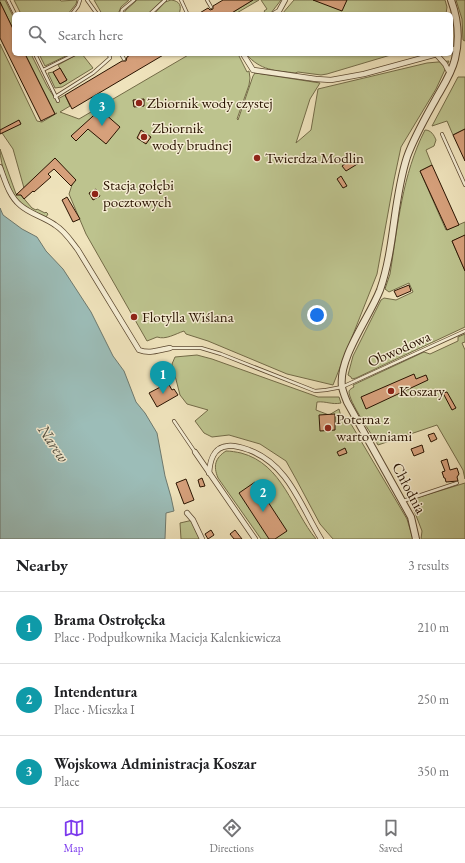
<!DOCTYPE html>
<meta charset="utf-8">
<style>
body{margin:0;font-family:"EB Garamond",serif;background:#f2f2f2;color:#202124}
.you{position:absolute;left:317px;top:315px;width:14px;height:14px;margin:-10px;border:3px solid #fff;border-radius:50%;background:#1a73e8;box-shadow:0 0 0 6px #1a73e833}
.badge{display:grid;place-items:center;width:26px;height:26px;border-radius:50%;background:#7c3aed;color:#fff;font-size:13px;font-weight:700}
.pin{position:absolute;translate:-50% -33px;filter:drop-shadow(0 1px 2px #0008)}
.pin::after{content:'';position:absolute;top:21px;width:14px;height:12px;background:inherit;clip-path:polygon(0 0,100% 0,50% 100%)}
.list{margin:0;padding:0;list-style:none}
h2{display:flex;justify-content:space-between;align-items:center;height:52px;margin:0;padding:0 16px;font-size:17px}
h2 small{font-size:13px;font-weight:400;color:#757577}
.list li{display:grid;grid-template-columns:26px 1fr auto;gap:12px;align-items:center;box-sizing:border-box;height:72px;padding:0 16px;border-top:1px solid #e0e0e0}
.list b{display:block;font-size:15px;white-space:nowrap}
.list p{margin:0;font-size:13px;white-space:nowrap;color:#757577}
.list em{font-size:13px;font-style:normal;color:#757577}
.icon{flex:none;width:22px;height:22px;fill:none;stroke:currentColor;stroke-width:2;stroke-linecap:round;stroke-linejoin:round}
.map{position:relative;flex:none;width:465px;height:539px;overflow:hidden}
.search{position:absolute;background:#fff;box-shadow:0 1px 3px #0004;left:12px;right:12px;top:12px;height:44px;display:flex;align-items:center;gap:10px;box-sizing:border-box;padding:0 14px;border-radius:6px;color:#757577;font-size:15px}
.sheet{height:268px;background:#fff}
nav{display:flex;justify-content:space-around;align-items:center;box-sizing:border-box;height:56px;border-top:1px solid #e0e0e0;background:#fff;font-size:11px;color:#757577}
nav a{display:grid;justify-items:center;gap:2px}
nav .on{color:#7c3aed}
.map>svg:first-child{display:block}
</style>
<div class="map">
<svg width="465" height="539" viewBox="0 0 465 539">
<rect width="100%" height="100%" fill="#efe3bc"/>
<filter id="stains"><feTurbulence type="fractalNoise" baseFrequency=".005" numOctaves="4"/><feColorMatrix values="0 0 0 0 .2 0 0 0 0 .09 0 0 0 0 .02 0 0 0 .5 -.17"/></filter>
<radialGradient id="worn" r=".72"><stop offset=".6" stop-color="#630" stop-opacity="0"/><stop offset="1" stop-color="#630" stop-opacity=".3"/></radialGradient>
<g fill="#bdc38e" stroke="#736b47">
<polygon points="0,0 5,0 14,18 14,31 0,2"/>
<polygon points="14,0 60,0 61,1 77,0 76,4 68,14 21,14"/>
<polygon points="94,0 129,0 121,7 118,14 102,14"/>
<polygon points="137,0 163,0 148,14 123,14 126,10"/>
<path d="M171,0c9,1 11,6 8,14h-25l11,-12z"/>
<polygon points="253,0 259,0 235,14 230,14"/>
<polygon points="261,0 281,0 271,13 266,14 264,11 267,9"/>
<polygon points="294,0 445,0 447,7 446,14 282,14"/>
<polygon points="456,0 465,0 465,41 463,40 462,19"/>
<path d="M0,44l37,77 5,1 15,-9 -2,1 -30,-60h6l16,32 9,14 9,-5 5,11 -10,6 19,7 111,-65h48l9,18 2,-1 1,7 -1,7 -12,34 1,1 15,-44 2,-3 65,10 -10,16 -14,44 15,-13 7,-41 109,-26 22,-2 -13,28 -35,58 -7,33 -17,94 -44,111 -46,-11 -79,-33 -22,-7 -2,-3c-9,3 -18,9 -27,6l-10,4 -61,-107 -17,-40 4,-12 -22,-19 -27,25 -11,-39 -13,-19z"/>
<polygon points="39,54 70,54 45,66"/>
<polygon points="78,54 82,54 93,68 62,87 55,88 48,73 53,72 60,84 67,80 58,65"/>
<path d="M246,54h148l-67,20 -6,1 -23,-3 -3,1c-21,-3 -34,-2 -49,-19z"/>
<polygon points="458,77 465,77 465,129 453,135 447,121 432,126"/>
<path d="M425,130c6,0 9,5 11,10l-2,6 -8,4 6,15 -12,6 26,59 19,-8v16l-1,-2 -12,5 13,30v56l-109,51 -4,1 -1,-2 -3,-2 5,-19 28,-56 3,-2 12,2 17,-8 -4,-9 -20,9 -4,-3 5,-15c8,-49 12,-99 35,-144z"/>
<path d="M0,149l16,45h4l12,14 4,2 1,-1 8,4 1,-1 2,2 -2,3c-8,-4 -17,-7 -25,-14 -12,-10 -21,-39 -21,-54z"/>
<path d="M465,334v8l-3,1 3,7v129l-2,-9 -26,-45 -59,20c-5,-9 -30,-44 -29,-54 1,-2 3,-3 5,-4l-1,-2 71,-33 6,2 28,-13v-4z"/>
<path d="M197,355l15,4 106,38h21l2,6c-9,2 -15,-2 -24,-1l-1,8 13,5 10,-6 3,11 9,4 56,95 6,20h-80l-13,-15 -24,-45 -10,-18 -26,-17 -31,-9 -17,2 -8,-4 -9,-12 13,-11 -21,-6 -7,-9 -8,-31 3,-7z"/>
<path d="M226,451c5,0 10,1 15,2 42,11 51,57 75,86h-55l-43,-61c-5,-12 -3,-20 8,-27z"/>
<polygon points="465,483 465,539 421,539 422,531 410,500"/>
<polygon points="193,520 202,539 181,539 180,523"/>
</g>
<polygon fill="#9cbdb8" stroke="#6e796e" points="0,208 3,215 22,229 37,237 46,251 63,269 91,312 113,356 124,371 136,402 145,413 157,433 165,476 171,497 174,511 166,513 165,539 0,539"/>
<g fill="#d6a07b" stroke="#291300">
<polygon points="223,0 253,0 230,14 198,14 208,8 210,10 213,9 213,6"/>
<polygon points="313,0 347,0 342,11"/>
<polygon points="0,2 14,31 14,54 25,54 55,114 41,121 0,38"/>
<polygon points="132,54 165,54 72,109 65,95 122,61 126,61 127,57"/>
<polygon points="60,68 67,80 60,84 53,72"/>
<polygon points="144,99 144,106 134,107 133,100"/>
<polygon points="103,107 106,110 104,113 120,127 106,144 88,129 76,141 71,136"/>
<polygon points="19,120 21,124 0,134 0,130"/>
<polygon points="465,129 465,161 453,135"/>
<polygon points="141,130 151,137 146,144 137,138"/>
<polygon points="355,157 359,163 346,171 342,166"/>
<polygon points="55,158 76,180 71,186 54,169 48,174 51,177 34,192 33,191 24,199 21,195 16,195"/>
<polygon points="432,165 459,225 447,230 420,171"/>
<polygon points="341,176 347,186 343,188 337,179"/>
<polygon points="96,189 100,196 93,200 89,193"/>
<polygon points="67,197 80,219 73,222 62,200"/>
<polygon points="465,235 465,271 452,241"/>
<polygon points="409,285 411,291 397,297 394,291"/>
<polygon points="414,374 416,379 426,375 428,380 366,409 361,397"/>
<polygon points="168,383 172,390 174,389 178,395 157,407 149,393"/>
<polygon points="447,392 456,408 452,410 443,393"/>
<polygon points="335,414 335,430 320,431 319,415"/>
<polygon points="434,433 437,439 431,442 428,435"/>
<polygon points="422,445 424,452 414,456 411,449"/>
<polygon points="345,448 347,453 339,456 337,452"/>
<polygon points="447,459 450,470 457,468 459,474 457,477 458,481 446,482 445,478 444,478 442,472 445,471 441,461"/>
<polygon points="202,478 205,486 200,487 198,480"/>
<polygon points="186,479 194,500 184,504 176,483"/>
<polygon points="255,482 287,531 275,539 269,539 239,493"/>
<polygon points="211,530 214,535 208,539 205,534"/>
<polygon points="235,530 242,539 234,539 230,534"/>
</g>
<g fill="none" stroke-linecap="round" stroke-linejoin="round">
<g stroke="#5a472f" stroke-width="4">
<g id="service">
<polyline points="8,0 15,14"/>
<polyline points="87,0 97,14"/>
<polyline points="181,0 187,13 186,14"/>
<polyline points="207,0 211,7"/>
<polyline points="72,14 78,6 80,0"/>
<polyline points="121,14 122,10 134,0"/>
<polyline points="150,14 165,0"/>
<polyline points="35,54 58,101"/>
<polyline points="121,54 124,59"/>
<polyline points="43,70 75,54"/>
<polyline points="55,97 93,73 110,58 109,54"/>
<polyline points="442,134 465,185"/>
<polyline points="170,348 201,348 221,354 315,391 326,390 342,387 465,331"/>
<polyline points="174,421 195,452"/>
<polyline points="403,501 457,483"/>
</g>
</g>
<g stroke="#5a472f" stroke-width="6">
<g id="minor">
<polyline points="274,14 279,11 285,0"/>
<polyline points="451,49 457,49"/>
<polyline points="243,54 253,70 316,79 331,80 364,74 437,54"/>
<polyline points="436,54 445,64 448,70 451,71"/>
<path d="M0,167c5,13 9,29 20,38 10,9 24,12 35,20 10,6 16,16 23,25l61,100c11,4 19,0 31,-2"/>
<polyline points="195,452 255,539"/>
<path d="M209,473c1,-12 4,-26 19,-27 7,-1 15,2 21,4 40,15 51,55 72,89"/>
<polyline points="187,513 193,520 202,539"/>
</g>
</g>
<g stroke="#5a472f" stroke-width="8">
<path id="tertiary" d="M416,539l-5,-22 -64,-115c-2,-5 -4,-10 -5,-15 -4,-29 27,-69 38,-97 15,-43 13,-90 27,-133 8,-22 20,-42 31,-62 7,-12 14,-23 17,-36 5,-20 3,-40 -4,-59"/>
</g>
<use href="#service" stroke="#f5edd3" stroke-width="2.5"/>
<use href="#minor" stroke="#f5edd3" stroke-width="4.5"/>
<use href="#tertiary" stroke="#f5edd3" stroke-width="6"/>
</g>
<g fill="#8f2418" stroke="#f5edd3" stroke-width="1.5">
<circle cx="139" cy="103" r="4"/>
<circle cx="144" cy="137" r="4"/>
<circle cx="257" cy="158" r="4"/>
<circle cx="95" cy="194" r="4"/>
<circle cx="134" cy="317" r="4"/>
<circle cx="391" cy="391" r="4"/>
<circle cx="328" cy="428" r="4"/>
</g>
<g text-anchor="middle" stroke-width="3" stroke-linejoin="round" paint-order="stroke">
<g font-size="15" fill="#291300" stroke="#f5edd3" text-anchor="start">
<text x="147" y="108">Zbiornik wody czystej</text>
<text x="152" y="133">Zbiornik<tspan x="152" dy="17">wody brudnej</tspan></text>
<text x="265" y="163">Twierdza Modlin</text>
<text x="103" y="190">Stacja gołębi<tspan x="103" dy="17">pocztowych</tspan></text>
<text x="142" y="322">Flotylla Wiślana</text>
<text x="399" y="396">Koszary</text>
<text x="336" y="424">Poterna z<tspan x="336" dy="17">wartowniami</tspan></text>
</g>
<g font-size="15" fill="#291300" stroke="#f5edd3">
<text transform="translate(399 349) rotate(-24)" y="5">Obwodowa</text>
<text transform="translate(409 488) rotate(62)" y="5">Chłodnia</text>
</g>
<g font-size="16" font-style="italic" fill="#514e40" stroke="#f5edd3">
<text transform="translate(54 443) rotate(56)" y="6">Narew</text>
</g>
</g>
<rect width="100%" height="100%" filter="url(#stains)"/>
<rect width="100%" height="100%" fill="url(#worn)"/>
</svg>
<div class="you"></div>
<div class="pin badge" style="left:163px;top:394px;background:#0f9aa8">1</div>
<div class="pin badge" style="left:263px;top:512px;background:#0f9aa8">2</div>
<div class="pin badge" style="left:102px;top:126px;background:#0f9aa8">3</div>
<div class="search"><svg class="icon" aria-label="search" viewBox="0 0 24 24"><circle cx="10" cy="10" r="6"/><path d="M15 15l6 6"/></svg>Search here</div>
</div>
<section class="sheet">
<h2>Nearby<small>3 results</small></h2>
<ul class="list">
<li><span class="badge" style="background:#0f9aa8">1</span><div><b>Brama Ostrołęcka</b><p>Place · Podpułkownika Macieja Kalenkiewicza</p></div><em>210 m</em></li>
<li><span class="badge" style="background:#0f9aa8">2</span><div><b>Intendentura</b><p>Place · Mieszka I</p></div><em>250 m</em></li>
<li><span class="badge" style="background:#0f9aa8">3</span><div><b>Wojskowa Administracja Koszar</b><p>Place</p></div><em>350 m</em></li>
</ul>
</section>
<nav>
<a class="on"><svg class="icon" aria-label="map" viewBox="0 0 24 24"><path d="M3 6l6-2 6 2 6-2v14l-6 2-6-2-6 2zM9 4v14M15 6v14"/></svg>Map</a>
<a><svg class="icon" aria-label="directions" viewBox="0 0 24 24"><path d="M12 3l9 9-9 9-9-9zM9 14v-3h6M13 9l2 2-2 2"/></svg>Directions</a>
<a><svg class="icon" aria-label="saved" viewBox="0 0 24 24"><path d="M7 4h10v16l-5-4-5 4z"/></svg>Saved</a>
</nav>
